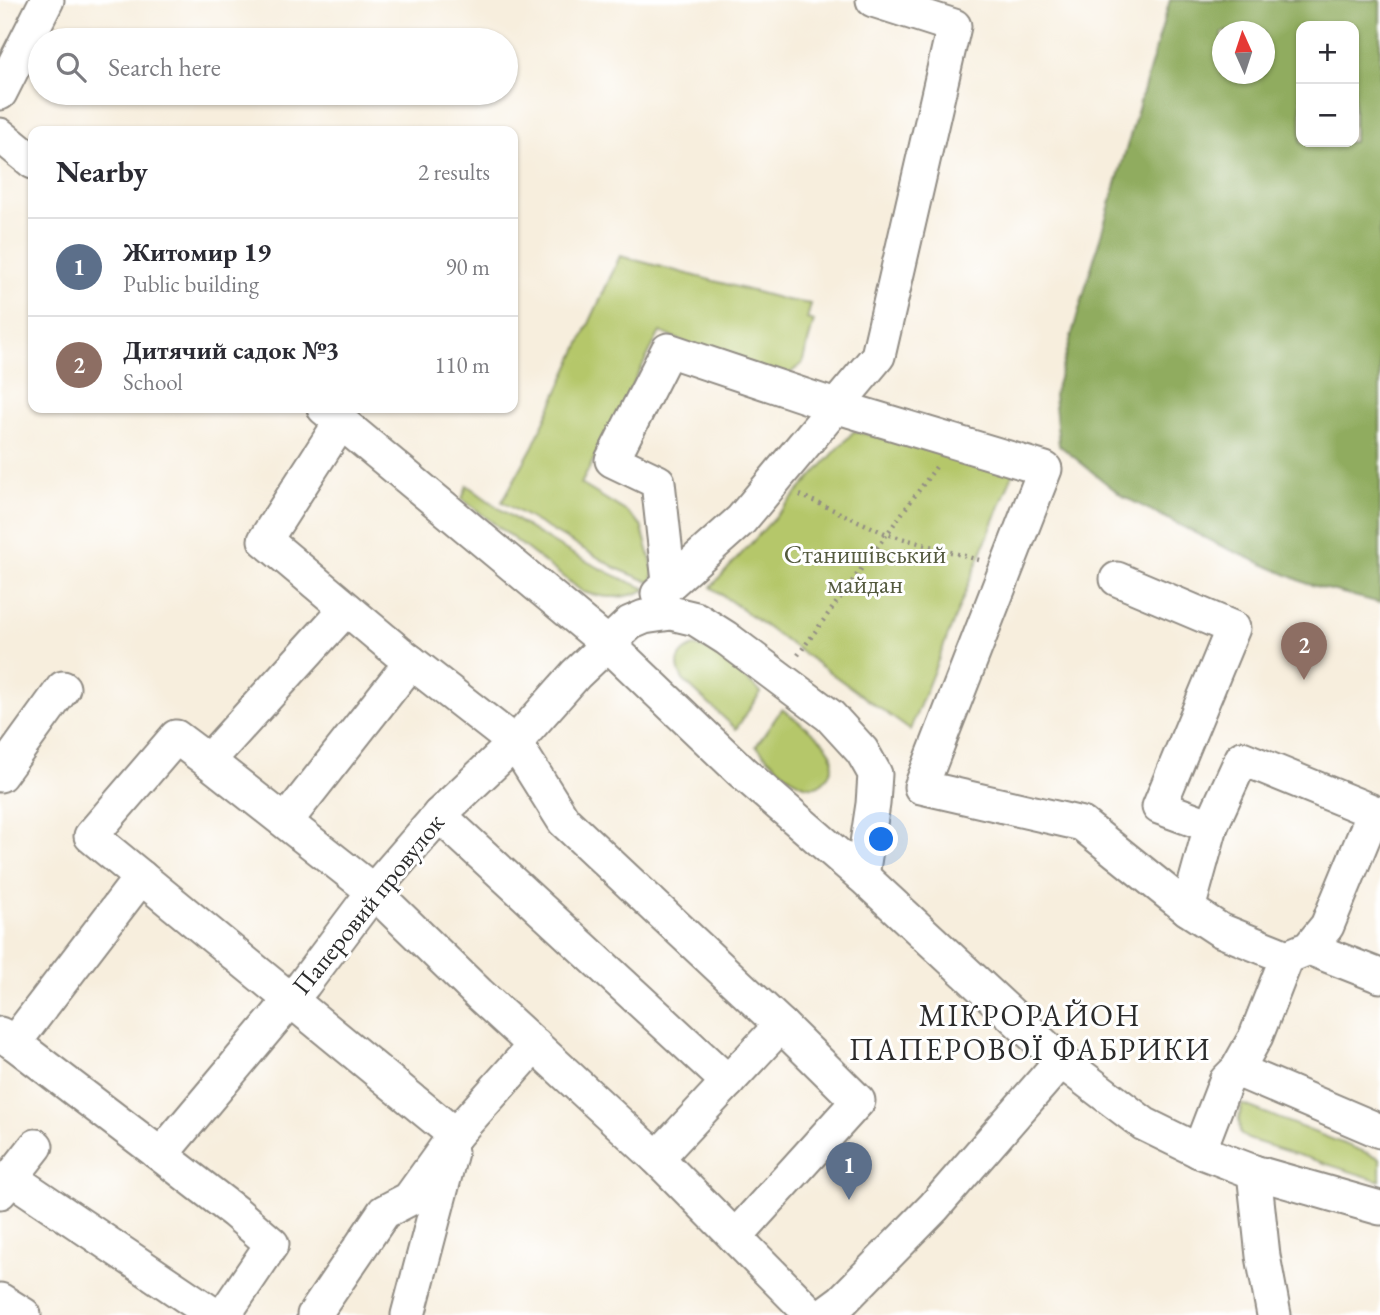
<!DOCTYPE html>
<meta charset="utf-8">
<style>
body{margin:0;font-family:"EB Garamond",serif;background:#f2f2f3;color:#2b2b33}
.controls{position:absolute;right:21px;top:21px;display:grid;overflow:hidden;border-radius:14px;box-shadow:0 2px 5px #0004}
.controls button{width:63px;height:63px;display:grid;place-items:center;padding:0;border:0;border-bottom:2px solid #e1e1e2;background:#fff;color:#2b2b33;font:35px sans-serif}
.compass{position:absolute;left:1212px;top:21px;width:63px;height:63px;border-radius:50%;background:#fff;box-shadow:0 2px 5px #0004;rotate:357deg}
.you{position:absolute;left:882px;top:840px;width:24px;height:24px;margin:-18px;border:5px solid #fff;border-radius:50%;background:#1a73e8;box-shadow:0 0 0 10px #1a73e833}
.badge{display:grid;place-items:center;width:46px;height:46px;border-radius:50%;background:#d93025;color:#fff;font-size:23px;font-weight:700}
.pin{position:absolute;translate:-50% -58px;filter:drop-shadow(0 2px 4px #0008)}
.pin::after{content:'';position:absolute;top:37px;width:24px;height:21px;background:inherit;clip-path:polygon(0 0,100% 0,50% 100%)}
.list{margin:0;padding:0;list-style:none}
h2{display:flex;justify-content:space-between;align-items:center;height:91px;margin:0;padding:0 28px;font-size:30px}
h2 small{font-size:23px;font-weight:400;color:#7c7c81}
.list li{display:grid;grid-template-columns:46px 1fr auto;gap:21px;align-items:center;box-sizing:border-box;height:98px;padding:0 28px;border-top:2px solid #e1e1e2}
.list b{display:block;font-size:26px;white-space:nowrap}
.list p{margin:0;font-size:23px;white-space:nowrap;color:#7c7c81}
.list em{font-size:23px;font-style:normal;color:#7c7c81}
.icon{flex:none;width:38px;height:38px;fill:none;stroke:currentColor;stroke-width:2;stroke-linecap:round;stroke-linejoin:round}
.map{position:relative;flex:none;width:1380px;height:1315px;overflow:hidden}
.search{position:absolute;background:#fff;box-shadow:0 2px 5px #0004;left:28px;top:28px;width:490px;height:77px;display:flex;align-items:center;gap:18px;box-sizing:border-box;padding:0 24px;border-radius:38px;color:#7c7c81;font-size:26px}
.panel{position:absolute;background:#fff;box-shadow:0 2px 5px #0004;left:28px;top:126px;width:490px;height:287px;border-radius:14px}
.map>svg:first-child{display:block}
</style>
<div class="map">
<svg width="1380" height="1315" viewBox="0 0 1380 1315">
<rect width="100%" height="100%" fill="#fff"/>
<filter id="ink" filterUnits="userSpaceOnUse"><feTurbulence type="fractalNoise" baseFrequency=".0143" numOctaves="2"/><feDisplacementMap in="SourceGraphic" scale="14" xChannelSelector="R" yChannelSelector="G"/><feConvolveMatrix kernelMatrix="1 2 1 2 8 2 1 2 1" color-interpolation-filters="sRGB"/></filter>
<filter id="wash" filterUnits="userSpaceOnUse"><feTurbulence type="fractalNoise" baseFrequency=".00686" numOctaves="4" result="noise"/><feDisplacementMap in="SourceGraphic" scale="28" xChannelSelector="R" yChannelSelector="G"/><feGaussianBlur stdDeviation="1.57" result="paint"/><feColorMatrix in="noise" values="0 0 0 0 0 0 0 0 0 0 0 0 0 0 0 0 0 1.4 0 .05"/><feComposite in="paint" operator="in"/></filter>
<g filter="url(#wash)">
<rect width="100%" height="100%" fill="#f7eedd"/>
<g fill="#b5c76a" stroke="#70794a" stroke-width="2">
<polygon points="620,256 786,300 811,304 807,319 814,321 802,364 780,381 660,332 581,484 627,512 641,525 654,571 652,583 618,569 502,502 533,446"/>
<polygon points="854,431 1014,471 910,730 711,587"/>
<path d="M467,485c51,39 120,81 180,104 -21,11 -42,10 -64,3l-121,-93z"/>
<path d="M694,646l17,5 50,41 -25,37 -53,-49c-9,-16 -6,-27 11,-34z"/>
<path d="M782,709c14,11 42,29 49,44 3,7 2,14 -2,21 -18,35 -57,-14 -73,-28z"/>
<polygon points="1242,1104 1380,1158 1380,1181 1248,1139 1240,1134 1239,1118"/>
</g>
<path fill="#90ac5e" stroke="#5e6c44" stroke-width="2" fill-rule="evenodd" d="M1170,0h210v603l-72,-19 -91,-40 -95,-48 -63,-51 -5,-50zM1301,26h53v116h-53zM1222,32h42v42h-42z"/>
</g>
<g filter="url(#ink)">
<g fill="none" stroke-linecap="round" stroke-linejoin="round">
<g stroke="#918c84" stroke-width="37">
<g id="minor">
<polyline points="0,93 47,0"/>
<polyline points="0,135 33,162"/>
<polyline points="324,408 608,644 742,772 862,876 1061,1061 1144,1124 1199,1151 1254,1172 1380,1208"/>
<polyline points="341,422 265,540 397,651 515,743 564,821 781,1025 858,1101 735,1237"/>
<polyline points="669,582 658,482 612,460 668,350 835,406 1045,469 921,787 1082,824 1188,909 1211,826 1159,807 1233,628 1117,579"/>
<polyline points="658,594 741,520 878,356 954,26 873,0"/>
<polyline points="346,609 208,761 373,891 479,994 657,1158 812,1315"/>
<polyline points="208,761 176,737 91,836 455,1135 535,1045"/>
<polyline points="0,775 63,688"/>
<polyline points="439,815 728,1082"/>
<polyline points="286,821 411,662"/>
<polyline points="1188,909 1220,930 1287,957 1309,948 1327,926 1374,812 1242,758 1211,826"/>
<polyline points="1309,948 1380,976"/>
<polyline points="0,1034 14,1043 141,877"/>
<polyline points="14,1043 157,1152 169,1145 304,984 380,883 439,815 515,743 576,674 630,623 644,617 671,613 696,619 726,638 830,716 862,751 875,774 873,804 862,876"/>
<polyline points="1237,1070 1380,1131"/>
<polyline points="1199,1151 1226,1081 1237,1070 1256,1036 1287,957"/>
<polyline points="157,1152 235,1212 272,1244 224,1315"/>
<polyline points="657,1158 781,1025"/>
<polyline points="1254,1172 1263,1256 1274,1315"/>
<polyline points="11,1178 36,1146"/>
<polyline points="0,1192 11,1178 214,1315"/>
<polyline points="0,1300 24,1315"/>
<polyline points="314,1315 384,1212 409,1199 455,1135"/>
<polyline points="408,1315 451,1152"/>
<polyline points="823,1315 842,1301 934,1207 1061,1061"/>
</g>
</g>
<g stroke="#918c84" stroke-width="4.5" stroke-dasharray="2 5" stroke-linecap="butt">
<polyline points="800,495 887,534 979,560"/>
<polyline points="798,655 936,467"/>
</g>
<use href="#minor" stroke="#fff" stroke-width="33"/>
</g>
</g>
<g text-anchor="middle" stroke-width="6" stroke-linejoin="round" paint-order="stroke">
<g font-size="26" fill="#545a3e" stroke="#fff">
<text x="865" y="563">Станишівський<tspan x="865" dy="30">майдан</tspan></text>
</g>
<g font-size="26" fill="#2b2b2b" stroke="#fff">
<text transform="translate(368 904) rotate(-51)" y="9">Паперовий провулок</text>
</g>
<g font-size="30" letter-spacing="2" fill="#2b2b2b" stroke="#fff">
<text x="1030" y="1026">МІКРОРАЙОН<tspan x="1030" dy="34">ПАПЕРОВОЇ ФАБРИКИ</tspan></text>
</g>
</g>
</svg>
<div class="controls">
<button>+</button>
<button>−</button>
</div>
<svg class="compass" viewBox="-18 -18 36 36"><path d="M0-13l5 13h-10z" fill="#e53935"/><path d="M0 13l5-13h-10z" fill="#7c7c81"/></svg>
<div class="you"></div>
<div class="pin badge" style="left:849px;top:1200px;background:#5c6f8a">1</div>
<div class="pin badge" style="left:1304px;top:680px;background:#8d6e63">2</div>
<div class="search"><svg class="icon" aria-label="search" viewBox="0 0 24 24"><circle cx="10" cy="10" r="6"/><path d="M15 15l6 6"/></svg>Search here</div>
<section class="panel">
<h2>Nearby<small>2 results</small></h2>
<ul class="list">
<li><span class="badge" style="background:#5c6f8a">1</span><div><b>Житомир 19</b><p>Public building</p></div><em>90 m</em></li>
<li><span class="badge" style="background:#8d6e63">2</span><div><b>Дитячий садок №3</b><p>School</p></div><em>110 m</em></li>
</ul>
</section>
</div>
